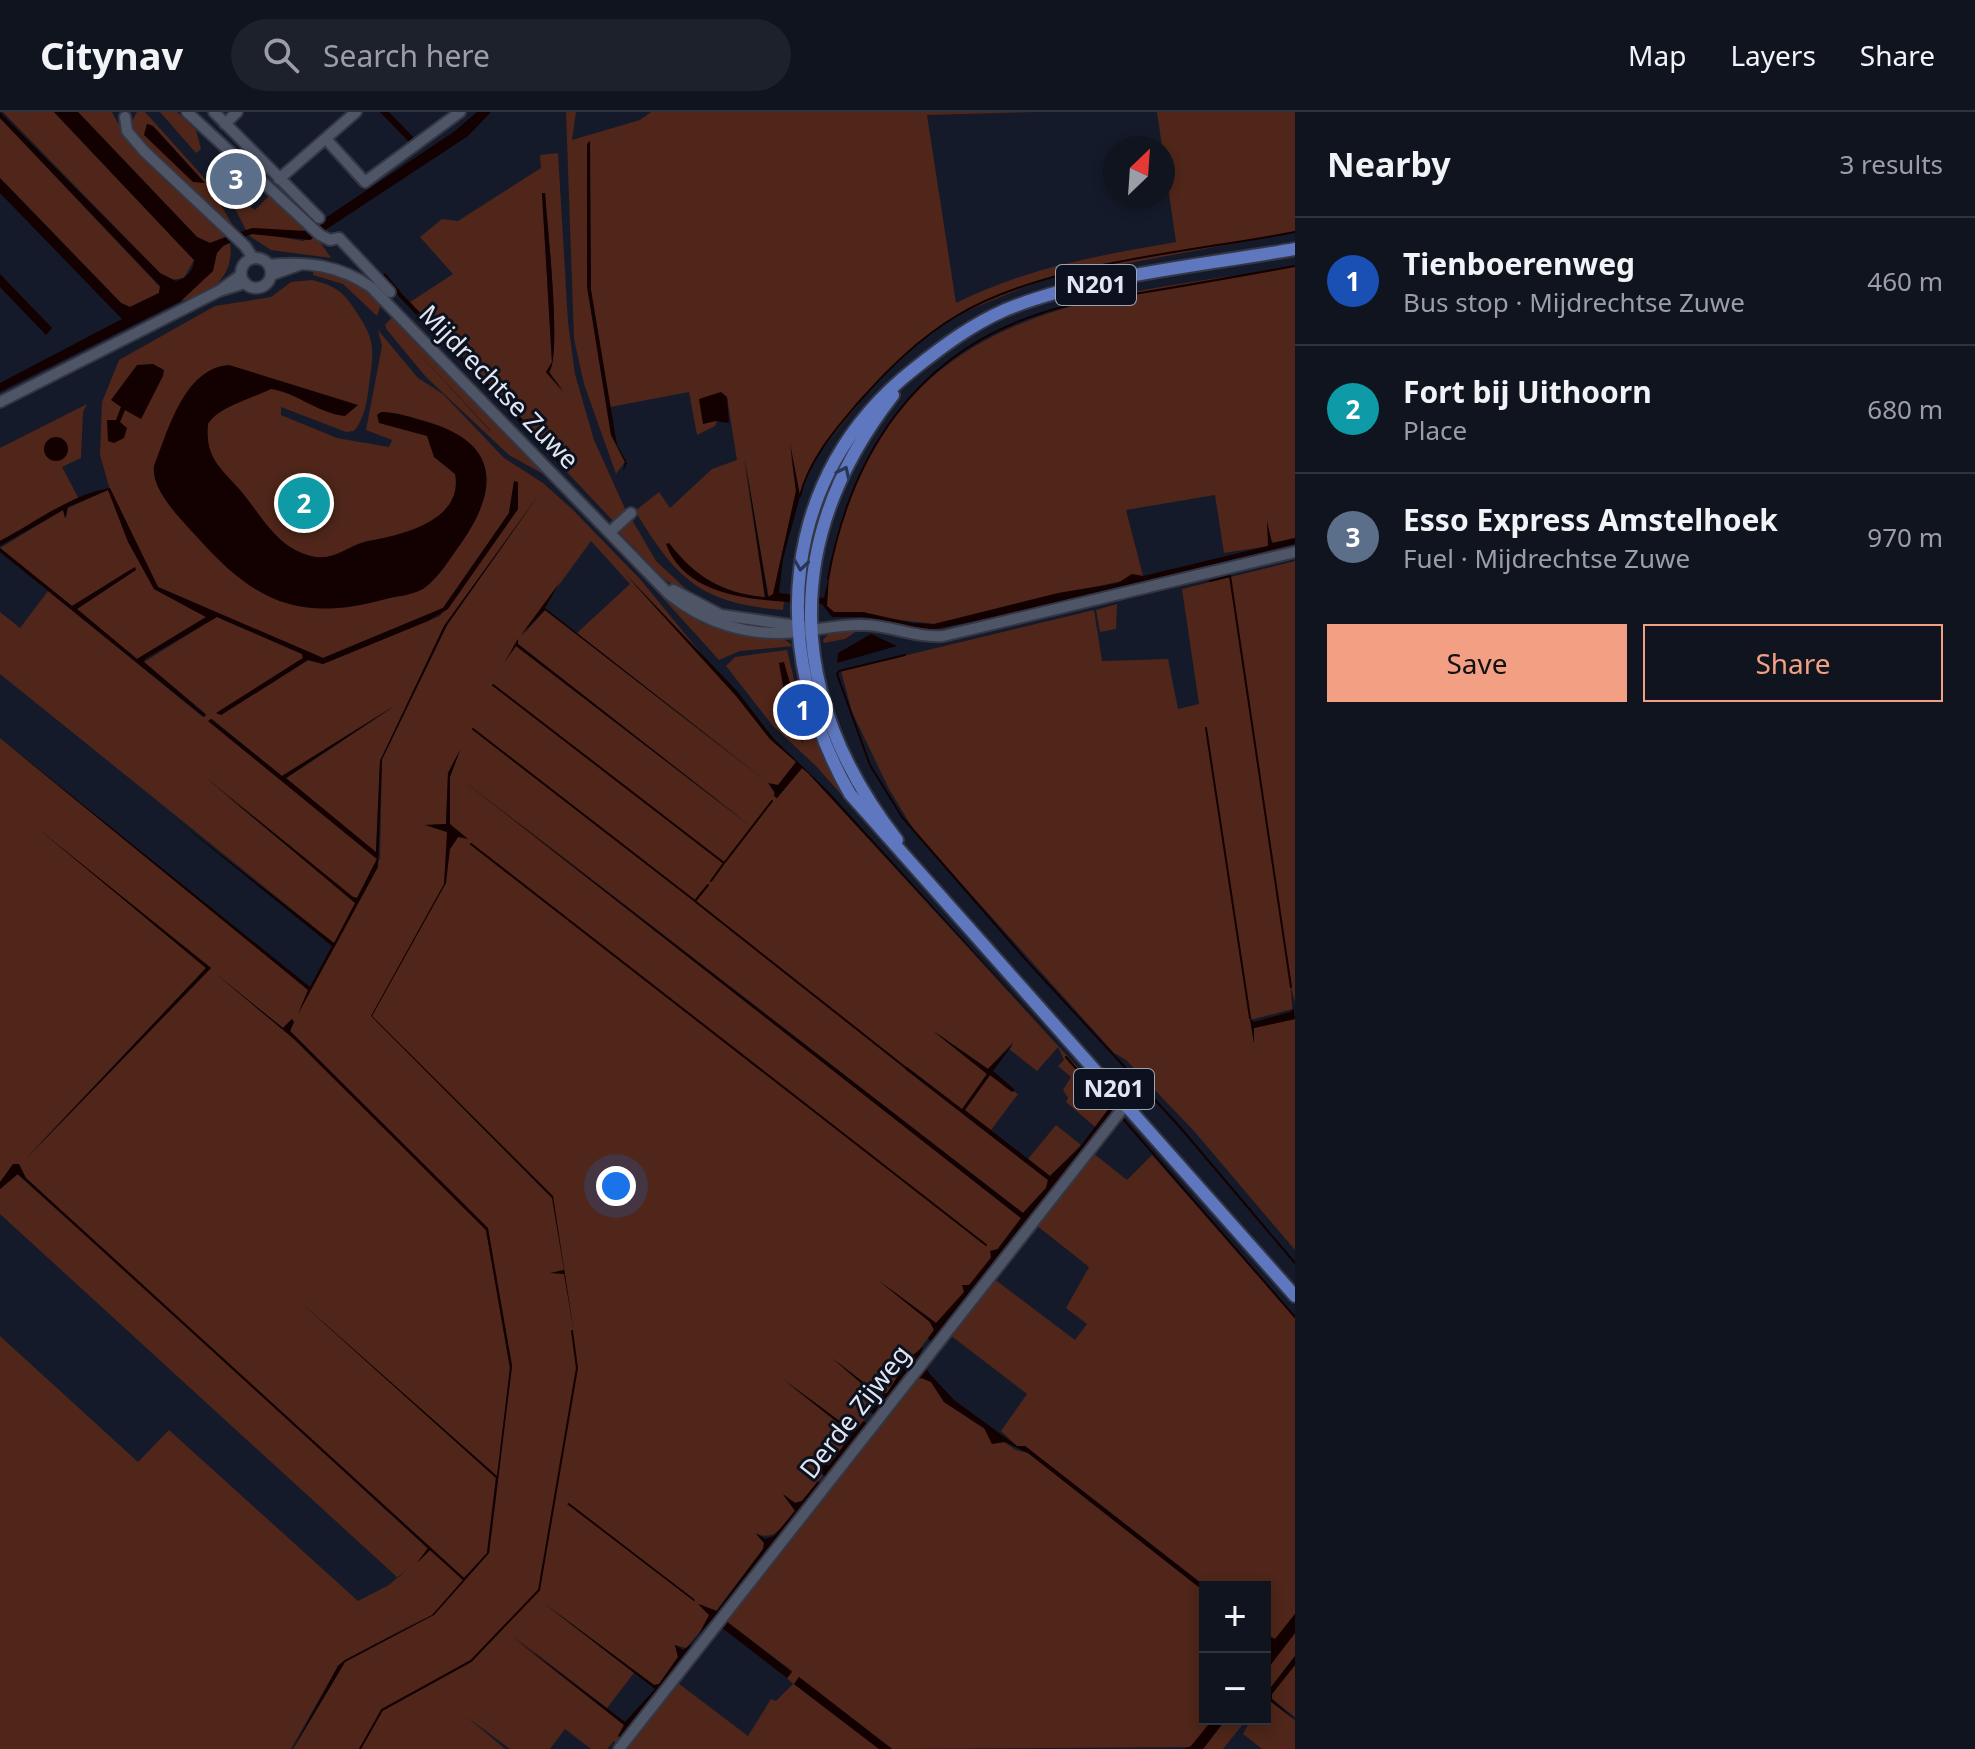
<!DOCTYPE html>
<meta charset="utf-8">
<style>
body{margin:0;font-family:"Noto Sans",sans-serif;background:#1d212c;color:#f1f3f6}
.controls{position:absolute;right:24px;bottom:24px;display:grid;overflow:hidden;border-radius:0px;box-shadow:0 4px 12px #0003}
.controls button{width:72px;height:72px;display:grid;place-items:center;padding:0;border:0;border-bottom:2px solid #2f333d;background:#0f141f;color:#f1f3f6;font:40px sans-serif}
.compass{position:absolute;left:1103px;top:24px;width:72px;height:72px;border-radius:50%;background:#0f141f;box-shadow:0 4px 12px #0003;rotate:25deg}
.you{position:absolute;left:616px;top:1074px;width:28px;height:28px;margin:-20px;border:6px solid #fff;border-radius:50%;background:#1a73e8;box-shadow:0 0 0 12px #1a73e833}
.badge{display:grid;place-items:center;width:52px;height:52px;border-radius:50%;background:#f39f84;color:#fff;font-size:26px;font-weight:700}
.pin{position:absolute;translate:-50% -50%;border:4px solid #fff;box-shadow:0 2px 8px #0006}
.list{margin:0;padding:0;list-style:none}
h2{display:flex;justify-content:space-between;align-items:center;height:104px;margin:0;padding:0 32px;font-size:34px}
h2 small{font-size:26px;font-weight:400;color:#9b9ea4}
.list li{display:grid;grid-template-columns:52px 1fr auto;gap:24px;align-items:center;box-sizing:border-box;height:128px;padding:0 32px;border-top:2px solid #2f333d}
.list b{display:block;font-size:30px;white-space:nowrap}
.list p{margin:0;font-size:26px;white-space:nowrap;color:#9b9ea4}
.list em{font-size:26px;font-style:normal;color:#9b9ea4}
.actions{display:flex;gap:16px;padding:24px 32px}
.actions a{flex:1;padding:18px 0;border:2px solid #f39f84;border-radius:0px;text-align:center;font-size:28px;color:#f39f84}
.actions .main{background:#f39f84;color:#111}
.icon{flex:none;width:44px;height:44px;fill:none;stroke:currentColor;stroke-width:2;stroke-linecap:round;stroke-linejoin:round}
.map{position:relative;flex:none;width:1295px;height:1637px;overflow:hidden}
header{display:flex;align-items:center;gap:48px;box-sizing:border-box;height:112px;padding:0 40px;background:#0f141f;border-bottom:2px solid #2f333d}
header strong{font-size:38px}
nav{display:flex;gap:44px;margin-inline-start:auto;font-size:28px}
.search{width:560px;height:72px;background:#1d212c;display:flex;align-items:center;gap:20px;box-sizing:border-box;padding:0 28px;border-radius:44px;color:#9b9ea4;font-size:30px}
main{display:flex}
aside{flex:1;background:#0f141f}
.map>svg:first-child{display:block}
</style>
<header>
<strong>Citynav</strong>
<div class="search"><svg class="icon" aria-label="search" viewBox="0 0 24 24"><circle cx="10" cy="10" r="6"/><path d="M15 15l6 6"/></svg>Search here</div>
<nav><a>Map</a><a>Layers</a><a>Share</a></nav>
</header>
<main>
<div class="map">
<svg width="1295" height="1637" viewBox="0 0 1295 1637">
<rect width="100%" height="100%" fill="#141a29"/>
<g fill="#4f2619" fill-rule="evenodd">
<polygon points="3,0 54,0 194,148 184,166 171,168 160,161"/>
<path d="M78,0h34c25,52 76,83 115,124l-17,7 -13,-6z"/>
<path d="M137,0h8l62,69 29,50 -37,-35 -3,1 -67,-70zM147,12l6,2 51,56 -60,-47z"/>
<polygon points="160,0 177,0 196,18 201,37 196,41"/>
<path d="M566,0h10l-4,28 68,-20 11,-8h387l-111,3 29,188c73,-36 141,-47 220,-61l-19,-130h138v120l-251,47 -87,36 -41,29 -40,38 -60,75 -16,39 -9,-41 5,36 -23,103 -4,4 -25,-139 21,139c-42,-5 -71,-21 -96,-55l2,11 45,35 68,12 -1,9c-84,-7 -106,-31 -148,-99l24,-19 11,16 42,-39 25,-9 -10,-62 -12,28 -18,9 -8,-43 -79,15 -19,-117 -2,-149 -2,145 24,149 14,27 -9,12 -32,-90 -10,-45z"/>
<polygon points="0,6 160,175 159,181 130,195 121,191 0,66"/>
<path d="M558,41l10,169 7,52 19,66 33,73 -12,10 -49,-52 4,-3 -160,-166 43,-28 -33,-37 22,-18 16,2 83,-53 -1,-13zM542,81h3c2,29 17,164 4,179l15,19 -18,-19 6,-9z"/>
<polygon points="270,83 309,117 297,121 246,118 232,91 239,86 255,98"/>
<polygon points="259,121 303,129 316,124 331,146 271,138 248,123"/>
<path d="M230,131c5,32 -19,53 -49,58l39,-53z"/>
<path d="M1295,154v272l-21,6 -5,-7v9l-45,7 -9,-58 -89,15 17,66 -209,48 -100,-12 -7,-6c0,-49 15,-97 37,-140 86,-170 265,-171 431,-200z"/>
<path d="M313,157c25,5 57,12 67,38l-3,9 -34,-32 -30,-9z"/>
<path d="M312,168c23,6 31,11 43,30 21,31 19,38 14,75 -2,16 -4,33 -15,46l-8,1 -65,-25v8l56,23 52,9 3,-7 -26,-10 16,-84 -4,-16 40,48 25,16 61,64 39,25 29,26 68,70 64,78 -79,-84 112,123 33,43 27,23 -19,23 -9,-1 8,14 25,-30 6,5 307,335 -5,-1 -15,20 -29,-25 2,-4 -5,-8 8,-13 -13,-11 6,-6 -6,-13 -21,24 -28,-22 4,-7 -25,27 -54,-38 53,43 -25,36 -55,-43 -2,2 143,111 -2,8 -23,25 -523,-405 521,410 -79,103 -6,2 -57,-42 51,41 4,8 -47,63 -8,2 -46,-36 47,41 -22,28h-9l-63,-46 61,48 3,8 -21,27 -18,-4 12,15 -21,25 -7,2 -12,-8 12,15c-13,17 -19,31 -39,24l8,9 -1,6 -47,62 -17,-7 11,11 -1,6 -23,27 -11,-3 3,12 -19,27 -5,1 -108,-80 88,68 -27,35 -95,-73 112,90 -7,24h-3l3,-5 -3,-3 -7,8h-16l-26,-20 -15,20h-40l-43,-32 38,32h-212l52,-87 81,-45 -81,43 -7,6 -47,83h-291v-413l138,126 31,-32 189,171 31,-16 18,-16 -9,9 -398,-364v-25l17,-15 169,151 -166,-152h-11l-9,9v-444l309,252 -11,23 82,-155 2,-98 65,-135 90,-128 -93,129 -64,135 -4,92 -91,-74 110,-73 -113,70 -70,-57 -3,2 168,138 -20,39 -4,-1 -129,-103 132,109 -21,41 -335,-270v-62l20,16 28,-37 155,126 3,-3 -62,-52 69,-43 4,-2 85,37 1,4 -86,55 4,2 87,-55 15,4 117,-48 78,-107 -4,-27 -5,31 -66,95 -120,50 -165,-71 -48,-97 -10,-35 2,-53 17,-42 96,-54 56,-9 20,-15zM591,429l39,43 -53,49 187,146 -219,-169 -23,26zM518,527v5l233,183 -235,-181 -3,1zM460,638l-10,27v47l9,12 -9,13 -3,16v-33l-21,-7 20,-1 2,-51zM135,797l76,59 -187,192 182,-192zM216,862l67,54 8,-8 3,2 -4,9 197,197 25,138 -23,187 -55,62 29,-35 -33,-30 -13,12 11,-13 -219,-202 255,231 23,-25 9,-75 -192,-173 193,172 13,-109 -24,-138 -192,-191zM568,1391l126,96v2l-126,-97z"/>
<path d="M392,205h4l149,158 -36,-20 -83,-78 -39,-47 -2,-5zM402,223l88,95v1z"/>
<polygon points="87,292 83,300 81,346 62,355 79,387 0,429 0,336"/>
<polygon points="108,378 154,477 206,505 137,547 77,497 135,455 72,494 0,436 63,398 66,406 68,396"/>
<polygon points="631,406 656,449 685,476 681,479 663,466 617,418"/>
<polygon points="623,442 667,488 702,511 748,525 783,526 793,534 740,539 719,548"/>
<polygon points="1295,449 1295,891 1291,875 1293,897 1250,908 1254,931 1254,916 1295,907 1295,1138 1194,1019 1126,948 1114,941 915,720 889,677 852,600 841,559 1094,498 1102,549 1168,547 1178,597 1199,592 1182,477"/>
<polygon points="1117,492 1116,517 1100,520 1096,498"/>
<polygon points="860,517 845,527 824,531 823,528 831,519"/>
<polygon points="787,538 802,601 842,676 871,716 816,654 773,614 726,554 735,545"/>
<polygon points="990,963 1018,982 991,1018 964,998"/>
<polygon points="1056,1013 1081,1033 1050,1064 1028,1047"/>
<polygon points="1093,1041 1127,1068 1152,1043 1295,1206 1295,1502 1275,1528 1265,1522 1265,1475 1206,1475 1025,1334 1017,1334 1001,1319 1027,1282 950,1223 994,1167 1075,1228 1087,1212 1066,1196 1089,1155 1036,1113"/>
<polygon points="921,1266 931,1270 944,1290 1016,1338 1028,1341 1205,1480 1205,1607 1213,1607 1191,1635 892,1637 799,1565 794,1572 879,1637 621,1637 678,1571 748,1624 771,1587 776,1589 793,1572 787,1566 792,1559 726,1509 913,1268"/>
<polygon points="1295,1521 1295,1544 1265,1583 1265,1560"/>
<polygon points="1295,1553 1295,1605 1272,1587 1272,1581"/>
<polygon points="1269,1588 1295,1608 1295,1637 1262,1637 1243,1622 1251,1607 1265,1607 1265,1590"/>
<polygon points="1226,1607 1247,1607 1223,1637 1203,1637"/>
</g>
<g fill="#130000">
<path d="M0,0l160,161 16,8c10,-3 18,-10 18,-21l-140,-148h24l119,125 13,6 42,-15 54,3 149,-100 22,-19h14l-23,24 -158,104 -58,-6 -28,11 -7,8 -4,18 -32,30 -181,91v-9l122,-64 -122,-126v-15l121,125 9,4 29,-14 1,-7 -160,-168z"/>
<polygon points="380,0 389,0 414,26 409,30"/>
<polygon points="147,12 153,14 205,71 193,70 144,23"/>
<polygon points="590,29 591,178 617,333 627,351 623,359 625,350 611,323 587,174 587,32"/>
<path d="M542,81h3c2,29 17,163 4,179l14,20 -17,-20 6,-10z"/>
<polygon points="385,161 403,183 570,357 566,359 406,192 381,165"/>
<polygon points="0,162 52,216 46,223 0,175"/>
<polygon points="153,252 164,258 163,264 141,307 125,298 120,310 127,316 124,326 114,331 108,329 107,308 116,308 121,295 111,288 137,253"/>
<path d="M229,253l129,40 -13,11c-28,-3 -47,-23 -74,-27 -18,9 -53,18 -63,35 -3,34 12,43 33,67 21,25 35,56 70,65 23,6 37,-11 57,-15 33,-6 96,-20 87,-67l-21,-17 -7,-21 -48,-13 -2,-8 4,-3c16,0 32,6 47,10 70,21 72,65 34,120 -11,15 -24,37 -39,47 -12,7 -28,7 -41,11 -76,20 -120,6 -174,-51 -18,-21 -58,-56 -54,-83 14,-35 30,-98 75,-101z"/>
<polygon points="721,280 727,285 729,311 716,309 703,312 699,287"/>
<circle cx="56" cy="337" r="12"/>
<path d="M790,331l10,53 -17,63 -4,34 45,5 5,-22 -2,30 7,6h29l49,11 22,1 124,-31 60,-10 14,-9 11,2 125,-30 -1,-25 5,22 23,-5v6l-262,65 -102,21 -67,-13h-32l-10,-13c-50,-4 -134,0 -156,-60l3,-1c25,33 54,51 96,54l-20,-138 23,138 5,-3 23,-103z"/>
<path d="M514,369l4,1v27l-70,100 -20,12 -105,43 -15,-4 -87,55 -5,-2 87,-55 -1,-4 -85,-37 -72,42 -1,3 62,53 -2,2 -204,-165v-4l72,58 63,-39 1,3 -59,39 60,50 69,-42 -52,-28 -26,-47 -20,-52 -40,17 -3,11 -2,-8 -63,36v-5c34,-18 72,-47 110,-53l48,99 165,71 120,-50 66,-95z"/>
<polygon points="538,384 447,513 382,647 378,755 298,902 308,878 0,626 310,875 332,834 173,705 334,831 355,791 204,664 353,785 357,786 377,747 208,609 211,607 282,664 394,594 286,666 376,740 380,649 444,514"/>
<polygon points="624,461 737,579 774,627 829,680 1060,934 808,661 802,656 777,686 774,684 775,680 768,671 778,673 796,650 770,627 736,584"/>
<polygon points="560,470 545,496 764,668 545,498 521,523"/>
<polygon points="871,522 897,534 837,551 838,541"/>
<polygon points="518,527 518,532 752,715 516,534 504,551"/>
<polygon points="784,550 805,626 802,630 785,585 779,551"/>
<polygon points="460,638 450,665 450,712 468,727 458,725 450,737 446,771 372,904 553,1084 574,1221 564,1162 550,1161 564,1158 552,1086 371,904 444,772 447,720 425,713 446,712 448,661"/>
<polygon points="456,663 1023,1101 1046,1076 1048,1068 905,957 907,955 962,997 987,962 933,919 988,957 1014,931 993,959 1015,978 1012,980 990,963 965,998 1050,1064 1079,1036 1110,995 1113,998 931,1230 928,1226 934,1218 930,1210 878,1168 936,1211 964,1180 962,1173 969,1173 991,1146 990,1139 998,1137 1021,1106"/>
<polygon points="36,715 211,856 24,1049 206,856"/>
<polygon points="216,862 283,916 292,907 294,910 290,919 488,1116 512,1254 489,1441 434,1503 345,1550 293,1637 338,1554 345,1548 432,1503 463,1468 430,1438 417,1451 428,1436 18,1062 0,1077 0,1070 13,1052 19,1052 26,1066 464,1466 487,1441 496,1366 298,1188 497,1364 510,1256 486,1118 294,927"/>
<polygon points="1290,873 1295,907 1254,916 1254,931 1250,906 1254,910 1290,900 1293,897"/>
<polygon points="923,1235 915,1254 875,1303 870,1300 880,1287 832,1246 880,1283 887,1281 909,1246"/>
<polygon points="930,1246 926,1256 929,1261 954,1288 1017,1334 1025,1334 1206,1475 1205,1480 1028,1341 1005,1330 992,1332 984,1316 944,1290 931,1270 922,1266 913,1268"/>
<polygon points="783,1267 849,1316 858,1316 863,1309 868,1312 827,1367 811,1349 829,1353 850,1325 847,1318"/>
<polygon points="818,1369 820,1373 749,1466 699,1522 709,1503 698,1492 717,1499 763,1437 764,1431 756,1421 765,1427 774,1424 795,1399 783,1382 795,1391 802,1389"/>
<polygon points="569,1391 695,1488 694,1489 567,1392"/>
<polygon points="545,1492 654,1573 659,1572 678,1545 675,1533 683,1538 695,1530 622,1627 618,1624 624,1613 511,1524 625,1610 655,1577"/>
<polygon points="1295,1502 1295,1521 1265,1560 1265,1544 1271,1536 1265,1522 1275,1527"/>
<polygon points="726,1509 792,1560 787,1566 721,1515"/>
<polygon points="1295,1544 1295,1553 1272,1582 1272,1587 1295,1608 1270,1589 1265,1590 1265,1583"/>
<polygon points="799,1565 892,1637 879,1637 794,1572"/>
<polygon points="1213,1607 1226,1607 1203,1637 1184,1637 1191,1634"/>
</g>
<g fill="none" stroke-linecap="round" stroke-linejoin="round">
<g stroke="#130000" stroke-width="2">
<path d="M800,384c9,-36 34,-65 57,-92 30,-34 62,-66 101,-89 90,-53 234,-63 337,-83"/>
<path d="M828,467c22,-123 87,-225 211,-265 34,-12 71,-16 107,-22 49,-8 99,-17 149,-26"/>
<polyline points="1210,469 1230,464 1291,875"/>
<polyline points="905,543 839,559 837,562 870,653 902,705 1027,849 1179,1014 1295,1151"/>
<polyline points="493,573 724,751 711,769"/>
<polyline points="1206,616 1250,906"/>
<polyline points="473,617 695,789 708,773"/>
<polyline points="471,732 986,1133"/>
<polyline points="725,750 772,689"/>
<polyline points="696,790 906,956"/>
<polyline points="1066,945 1110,995"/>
<polyline points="1124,1008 1295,1205"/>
<polyline points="360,1637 382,1598 471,1549 539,1478 577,1256 572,1219"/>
</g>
<g stroke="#343643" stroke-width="14">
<g id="minor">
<polyline points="187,0 320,123 330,128 339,126 390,180"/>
<polyline points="214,0 319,106"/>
<polyline points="125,5 127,19 144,39 245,134 253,146"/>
<polyline points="225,12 237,0"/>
<polyline points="326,27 365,70 460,0"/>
<polyline points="279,67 356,0"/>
<circle cx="256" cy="161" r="15"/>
<path d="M269,153c37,-4 70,0 102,22l298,307c36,29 80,43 127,38 23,-2 43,-8 67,-7 27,0 52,13 80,11l352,-84"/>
<polyline points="271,163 299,153"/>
<polyline points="219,179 241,163"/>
<polyline points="0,290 219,179 245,171"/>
<polyline points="610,420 631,401"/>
<polyline points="673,478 721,503 805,515"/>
<polyline points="619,1637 1127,991"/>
</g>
</g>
<g stroke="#343643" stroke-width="16">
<g id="major">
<path d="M1295,137c-89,16 -208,27 -290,61 -34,15 -62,36 -91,59 -136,107 -146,282 -64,425l445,502"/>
<path d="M893,283c-113,145 -107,302 4,445"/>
</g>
</g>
<use href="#minor" stroke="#4e5567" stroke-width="10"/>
<use href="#major" stroke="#5e77be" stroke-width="12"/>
</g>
<defs><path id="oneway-chevron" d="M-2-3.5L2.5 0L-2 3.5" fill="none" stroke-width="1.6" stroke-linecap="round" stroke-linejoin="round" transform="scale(2)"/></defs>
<g stroke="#293557">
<use href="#oneway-chevron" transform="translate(844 360) rotate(-65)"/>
<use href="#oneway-chevron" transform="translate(801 453) rotate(98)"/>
</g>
<g text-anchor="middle" stroke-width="6" stroke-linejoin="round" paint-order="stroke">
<g fill="#0c1120" stroke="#a0a5b1" stroke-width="2">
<rect x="1056" y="153" width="80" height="40" rx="6"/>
<rect x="1074" y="957" width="80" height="40" rx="6"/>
</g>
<g font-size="24" font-weight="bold" fill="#e0e5ef">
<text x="1096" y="181">N201</text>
<text x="1114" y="985">N201</text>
</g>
<g font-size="26" fill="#e0e5ef" stroke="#0c1120">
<text transform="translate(499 275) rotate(46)" y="9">Mijdrechtse Zuwe</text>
<text transform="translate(855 1300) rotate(-52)" y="9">Derde Zijweg</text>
</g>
</g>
</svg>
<div class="controls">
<button>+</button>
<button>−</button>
</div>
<svg class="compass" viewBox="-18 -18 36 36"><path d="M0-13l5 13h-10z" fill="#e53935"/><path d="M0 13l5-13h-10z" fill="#9b9ea4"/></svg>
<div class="you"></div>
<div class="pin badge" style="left:803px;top:598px;background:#1a4fb4">1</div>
<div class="pin badge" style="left:304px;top:391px;background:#0f9aa8">2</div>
<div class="pin badge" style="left:236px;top:67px;background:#5c6f8a">3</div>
</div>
<aside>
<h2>Nearby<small>3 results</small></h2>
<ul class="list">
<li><span class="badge" style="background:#1a4fb4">1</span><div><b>Tienboerenweg</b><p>Bus stop · Mijdrechtse Zuwe</p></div><em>460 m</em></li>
<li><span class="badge" style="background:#0f9aa8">2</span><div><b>Fort bij Uithoorn</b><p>Place</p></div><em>680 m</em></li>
<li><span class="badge" style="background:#5c6f8a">3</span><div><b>Esso Express Amstelhoek</b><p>Fuel · Mijdrechtse Zuwe</p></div><em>970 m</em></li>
</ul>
<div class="actions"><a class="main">Save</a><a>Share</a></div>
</aside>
</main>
